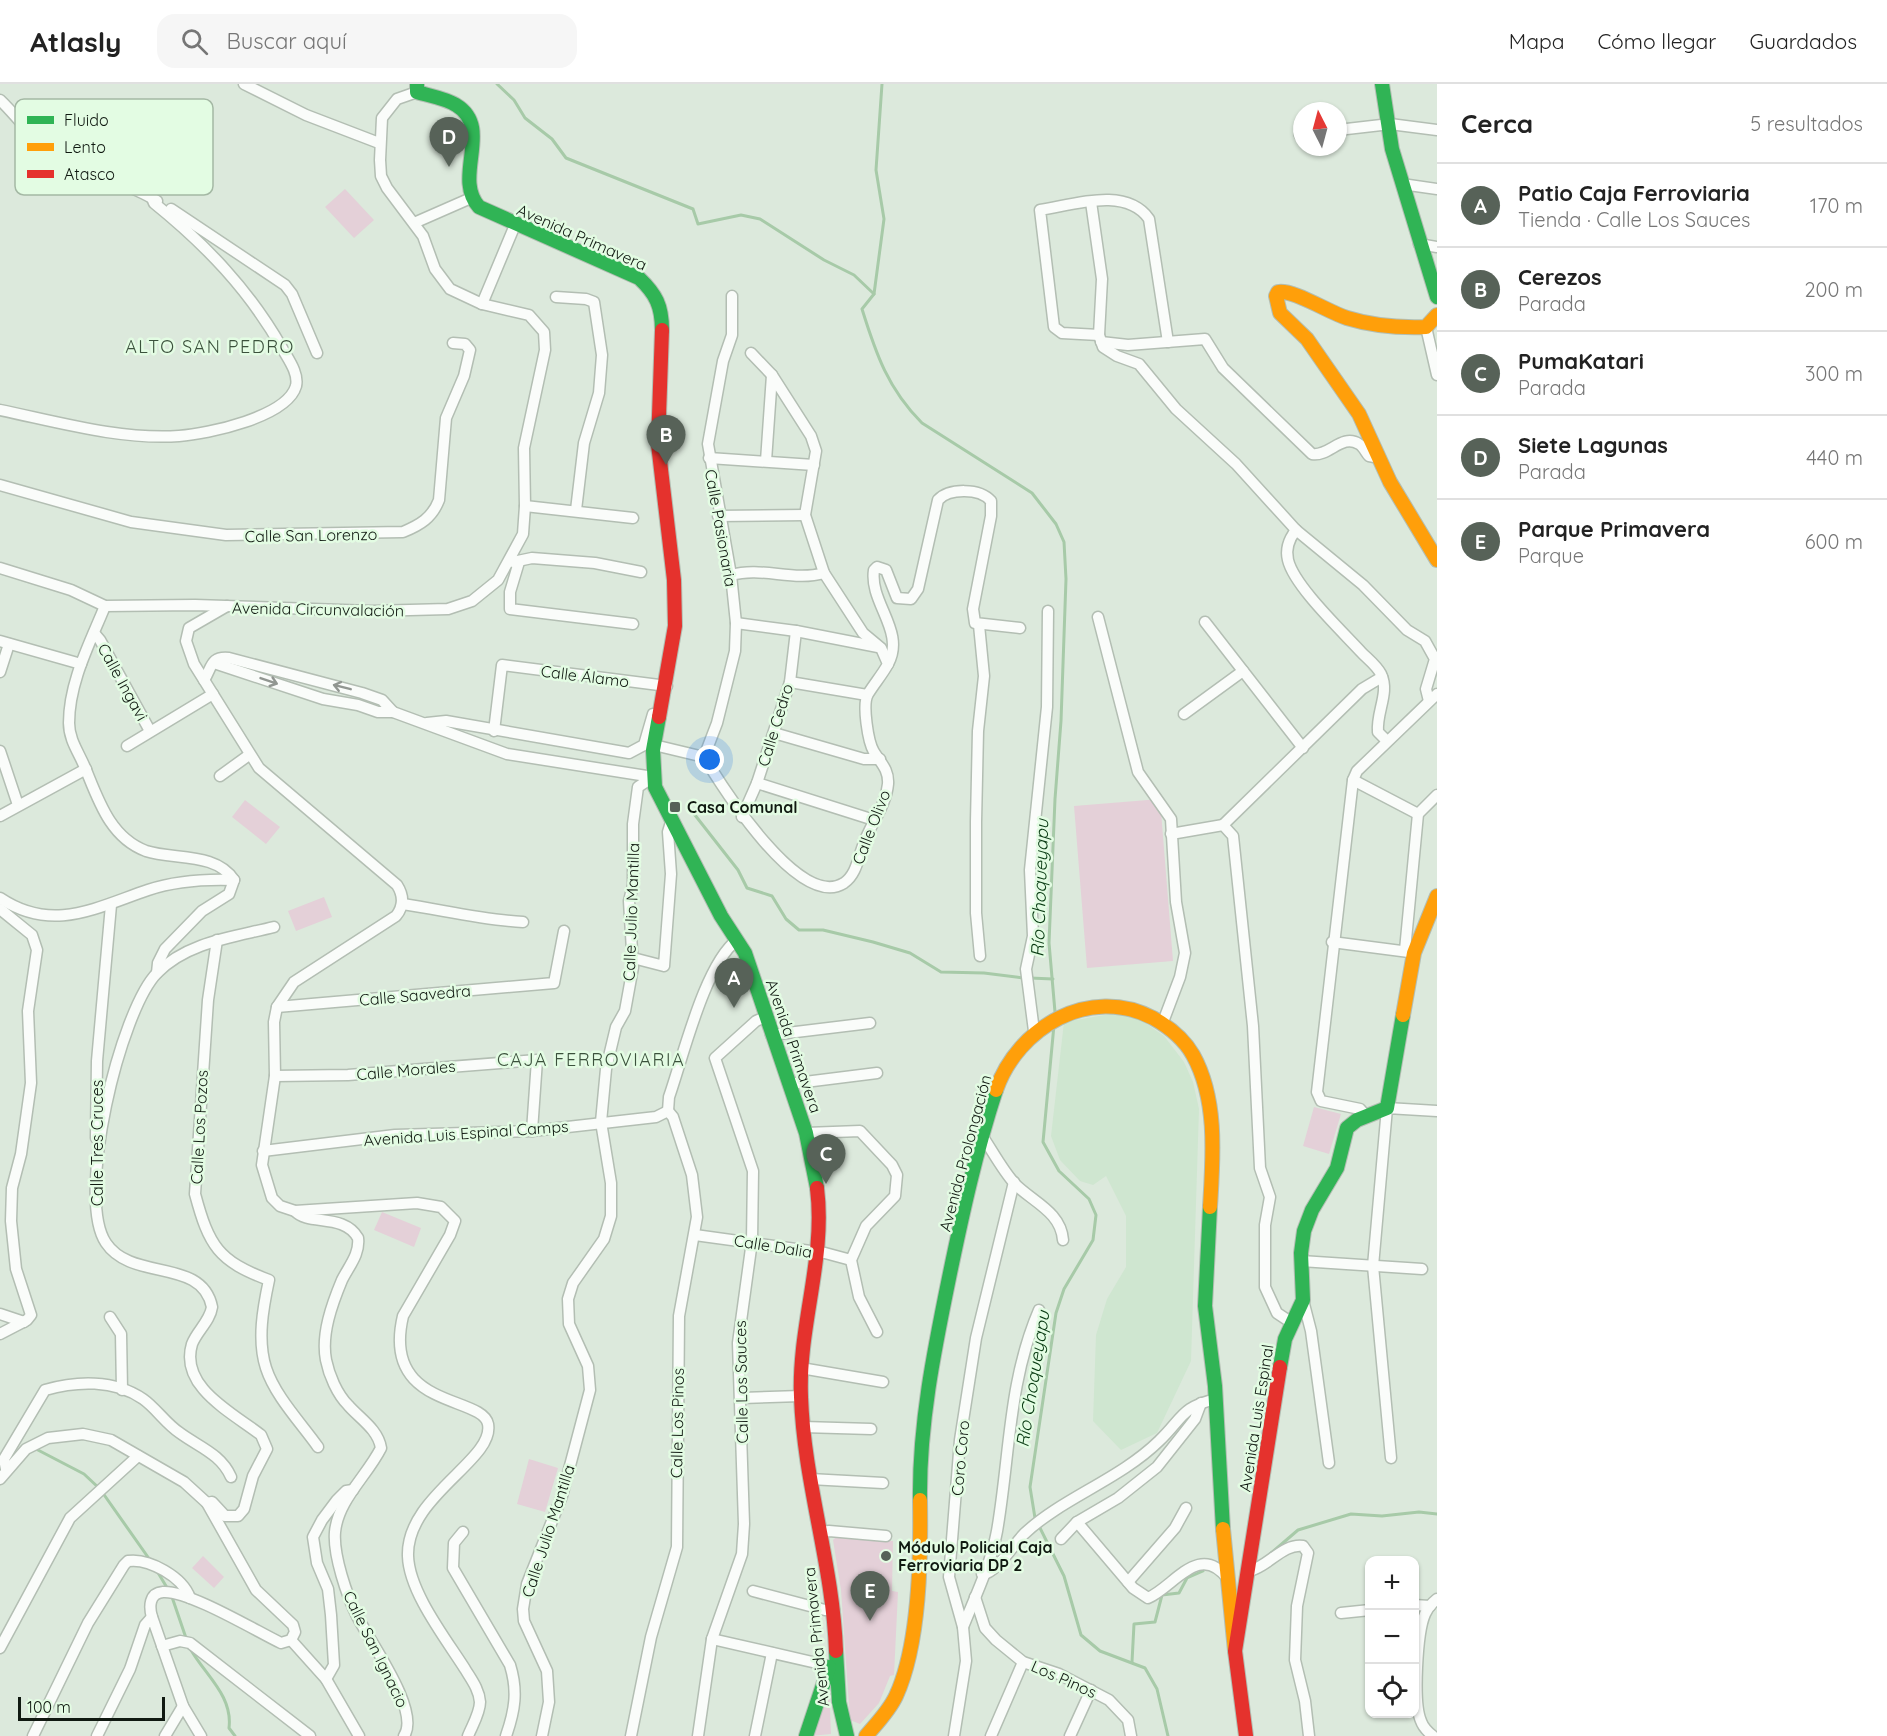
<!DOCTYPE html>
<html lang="es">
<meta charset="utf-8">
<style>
body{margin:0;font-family:Quicksand,sans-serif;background:#f6f6f6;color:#222}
.controls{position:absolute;right:18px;bottom:18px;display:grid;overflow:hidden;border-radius:12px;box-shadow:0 2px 4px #0004}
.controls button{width:54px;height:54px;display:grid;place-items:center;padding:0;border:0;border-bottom:2px solid #e0e0e0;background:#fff;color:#222;font:30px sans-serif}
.compass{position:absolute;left:1293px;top:18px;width:54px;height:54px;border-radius:50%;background:#fff;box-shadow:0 2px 4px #0004;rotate:354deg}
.scale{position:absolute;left:18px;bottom:15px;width:147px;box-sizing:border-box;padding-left:6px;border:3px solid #101911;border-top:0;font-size:16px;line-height:21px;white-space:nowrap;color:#101911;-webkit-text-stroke:4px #e3fce3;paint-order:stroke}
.you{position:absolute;left:710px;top:676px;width:21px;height:21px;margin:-15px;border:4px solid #fff;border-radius:50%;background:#1a73e8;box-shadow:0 0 0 9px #1a73e833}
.badge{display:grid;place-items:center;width:39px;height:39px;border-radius:50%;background:#576258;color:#fff;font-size:20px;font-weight:700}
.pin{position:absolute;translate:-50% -50px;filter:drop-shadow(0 2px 3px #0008)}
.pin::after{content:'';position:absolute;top:32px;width:21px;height:18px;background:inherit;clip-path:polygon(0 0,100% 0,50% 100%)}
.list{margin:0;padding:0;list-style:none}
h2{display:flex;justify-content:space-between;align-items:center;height:78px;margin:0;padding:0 24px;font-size:26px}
h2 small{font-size:20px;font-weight:400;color:#767676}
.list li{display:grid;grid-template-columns:39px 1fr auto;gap:18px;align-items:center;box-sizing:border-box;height:84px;padding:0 24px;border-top:2px solid #e0e0e0}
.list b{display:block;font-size:22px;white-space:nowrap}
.list p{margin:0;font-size:20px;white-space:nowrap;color:#767676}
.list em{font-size:20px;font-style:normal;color:#767676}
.icon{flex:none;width:33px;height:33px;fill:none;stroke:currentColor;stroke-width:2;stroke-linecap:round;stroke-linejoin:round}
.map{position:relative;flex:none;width:1437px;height:1652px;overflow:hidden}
header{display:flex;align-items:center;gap:36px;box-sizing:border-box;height:84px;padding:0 30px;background:#fff;border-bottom:2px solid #e0e0e0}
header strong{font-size:28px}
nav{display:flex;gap:33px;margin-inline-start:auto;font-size:21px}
.search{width:420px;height:54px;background:#f6f6f6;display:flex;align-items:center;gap:15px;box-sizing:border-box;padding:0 21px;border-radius:18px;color:#767676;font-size:22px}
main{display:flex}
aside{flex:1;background:#fff}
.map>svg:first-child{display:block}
</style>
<header>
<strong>Atlasly</strong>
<div class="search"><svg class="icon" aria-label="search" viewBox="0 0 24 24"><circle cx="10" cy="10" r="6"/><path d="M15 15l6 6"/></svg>Buscar aquí</div>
<nav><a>Mapa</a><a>Cómo llegar</a><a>Guardados</a></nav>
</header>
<main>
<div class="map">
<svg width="1437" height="1652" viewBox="0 0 1437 1652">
<rect width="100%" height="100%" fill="#dce9dc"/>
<polygon fill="#cfe6d0" points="1128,927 1164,952 1184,978 1193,998 1199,1025 1191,1277 1157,1349 1121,1366 1093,1337 1096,1251 1107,1215 1126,1183 1126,1132 1106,1092 1093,1101 1080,1097 1060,1076 1051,1052 1064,938"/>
<g fill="#e4d0d8">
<polygon points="345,105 374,136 354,154 325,123"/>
<polygon points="1160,715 1173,877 1087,884 1074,722"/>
<polygon points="245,716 280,743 266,760 232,733"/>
<polygon points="324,813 332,833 296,847 288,827"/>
<polygon points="1314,1023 1341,1030 1329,1070 1303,1062"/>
<polygon points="382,1128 421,1144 414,1163 374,1146"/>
<polygon points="529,1375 558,1384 545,1428 517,1420"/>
<polygon points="837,1452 893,1457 892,1507 898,1508 894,1591 890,1592 879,1619 860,1640 850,1636 841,1506 833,1456"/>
<polygon points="203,1472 224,1493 214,1504 192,1484"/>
<polygon points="829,1600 831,1650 810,1652"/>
</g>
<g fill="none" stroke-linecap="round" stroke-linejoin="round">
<g stroke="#a7caa8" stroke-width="3">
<polyline points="497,0 514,16 525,34 552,55 566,74 693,125 698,140 741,131 760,135 824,176 854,191 874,210"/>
<path d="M882,0l-6,86 8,49 -10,75 -12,15c14,45 26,80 60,114l110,70 24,31 8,18 2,37 -5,142 -6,78 -6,144 6,69"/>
<polyline points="691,726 738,786 747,804 772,812 786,835 799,846 823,846 873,858 910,869 941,888 984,889 1023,894"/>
<polyline points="1030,894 1053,895"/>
<polyline points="1054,941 1043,1058 1059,1087 1089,1115 1096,1131 1093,1156 1064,1205 1056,1229 1030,1403 1035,1434 1064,1492 1081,1551 1100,1567 1145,1584 1157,1605 1168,1652"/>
<polyline points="36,1365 84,1390 100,1405 150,1476"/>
<polyline points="1270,1470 1298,1446 1351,1430 1382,1432 1419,1428 1437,1430"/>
<polyline points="157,1487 169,1507"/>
<polyline points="172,1513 186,1554"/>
<path d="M191,1566c15,26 42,46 38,78l6,8"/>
<polyline points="1132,1578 1134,1540 1155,1538 1162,1511 1179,1509 1187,1494 1203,1487"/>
</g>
<g stroke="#b3beb3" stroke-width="13">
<g id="street">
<polyline points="244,0 306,31 379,59"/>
<path d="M0,16c19,18 37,45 60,58 31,18 67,24 97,43"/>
<polyline points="1338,46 1390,40 1437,46"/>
<polyline points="1300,51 1302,50"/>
<polyline points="1402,100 1437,105"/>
<polyline points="1091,118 1102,195 1099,251 1103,263 1117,272 1139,280 1176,325 1236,380 1296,446 1363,501 1407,546 1425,557 1435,575 1426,605 1429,617"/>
<polyline points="171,125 285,201 292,210 317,269"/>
<polyline points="414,139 471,114"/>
<polyline points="1419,160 1437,163"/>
<polyline points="556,213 586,215 594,218 602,271 599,309 584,359 576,426"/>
<polyline points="482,220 515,141"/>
<polyline points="1426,243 1437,291"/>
<path d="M1099,251l-37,-2 -8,-6 -14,-117c33,-5 86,-24 109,9l19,123"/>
<path d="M1101,258l27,3 77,-6 18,29 89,86c17,3 30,-21 47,-10 5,3 7,9 10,12l11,2"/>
<path d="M0,326c58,12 120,30 179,26 29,-2 108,-19 117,-50 3,-13 -8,-27 -14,-38 -33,-58 -76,-103 -128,-145l-2,-5"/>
<polyline points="709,374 814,381"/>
<polyline points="766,377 772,291"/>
<path d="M0,401l131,37 95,13 177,-3c17,-7 29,-14 36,-32l7,-82 18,-42 6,-26 -5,-6 -12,-1"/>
<polyline points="525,422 633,434"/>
<polyline points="718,432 805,431"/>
<path d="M1296,446c-7,9 -11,18 -8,30 6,26 55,72 74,93 6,6 15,13 19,21 9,19 -5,38 -3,58l9,9"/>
<polyline points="513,478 532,474 595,479 641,488"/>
<polyline points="519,478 510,508 510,525 633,540"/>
<polyline points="0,484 71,506 105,522 195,521 372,527 448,525 472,517 498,496 523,450 525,422 524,364 545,266 544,248 529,231 482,220 450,205 435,185 423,152 387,104 381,92 380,76 382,34 397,15 417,8"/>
<path d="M731,491c31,-9 62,7 93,-2"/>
<path d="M105,522c-15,37 -36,76 -36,117 0,18 11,31 17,47 13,32 25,68 60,81 28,9 70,1 88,29l-5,14 -27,17 -37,38 -7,14 -1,10"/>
<path d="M227,522l-38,22 -3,13 8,23 65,104 138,117c7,11 7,21 -1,31l-102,66 -17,25 -3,15 1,54 -13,89 10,33 8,8 15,5 122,-8 24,4 14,14 -5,14 -47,81c-22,93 79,79 85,108 7,36 -82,72 -80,132 1,36 38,83 57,113 6,10 14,20 15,33 0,11 -8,24 -12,34"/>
<polyline points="1098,533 1138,688 1171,735 1176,818 1185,869 1180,893 1163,938"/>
<polyline points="1205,538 1303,664"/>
<polyline points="736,539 796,547 878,563"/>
<polyline points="979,541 984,592 978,647 976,738 976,829 980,872"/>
<polyline points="94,549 100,556 150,647"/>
<polyline points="0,557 81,580"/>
<polyline points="216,577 217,580 323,615 358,621 378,628 393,628 507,670 653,693"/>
<path d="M888,580c18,-33 -19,-61 -14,-94l3,-3 9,3 11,28 14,1 7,-10 20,-89c11,-12 42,-12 53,1v15l-18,93 2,14 45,5"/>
<polyline points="0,588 9,560"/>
<path d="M204,596c8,-12 6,-24 25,-22l133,35 20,7 11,12"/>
<polyline points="790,598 867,611"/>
<polyline points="1184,630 1243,587"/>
<polyline points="427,639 446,637 629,669 644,661 653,630"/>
<polyline points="494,647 502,581 667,602"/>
<polyline points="774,649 864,675 880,675"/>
<polyline points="654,661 704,673"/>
<polyline points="127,662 213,610"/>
<polyline points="0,667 18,721"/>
<path d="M704,673c19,31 96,154 140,126 13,-9 14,-26 20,-40 7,-20 22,-37 24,-59 1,-14 -7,-21 -14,-32 -6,-10 -12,-48 -6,-58 6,-10 14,-19 20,-30l-7,-16 -18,-15 -39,-60 -19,-58 11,-64 -5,-15 -39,-61 -21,-22"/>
<polyline points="704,673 717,639 735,567 736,539 731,491 708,360 723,277 732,251 732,212"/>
<polyline points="220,692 249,671"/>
<polyline points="1353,696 1418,730"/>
<polyline points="757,699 874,736"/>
<polyline points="0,732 86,685"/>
<polyline points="742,733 757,699 790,598 796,547"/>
<polyline points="1223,741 1362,605 1382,593"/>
<polyline points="1171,750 1223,741 1233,752 1253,942 1260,1084 1270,1113 1265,1141 1265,1203 1277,1229 1292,1239"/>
<path d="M0,814c52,35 95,10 148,-8 27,-9 58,-11 86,-10"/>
<path d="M403,820c40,6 79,16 120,18"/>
<polyline points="0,825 32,851 37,866 28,927 31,999 21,1070 12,1104 11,1137 16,1185 31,1231 27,1236 0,1250"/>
<path d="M217,856l-9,60 -13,194c14,52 23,67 74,86 -6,28 -12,60 -3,88 9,28 35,55 52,79"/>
<polyline points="1332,858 1409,868"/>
<polyline points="1405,866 1418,730 1437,711"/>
<polyline points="633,874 664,882 671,790 668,748 672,735"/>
<polyline points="277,923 554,899 564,847"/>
<polyline points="1034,947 1026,885 1033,852 1030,786 1047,623 1048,527"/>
<polyline points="771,951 870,939"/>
<polyline points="275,992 348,991 537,976 532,1047"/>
<polyline points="789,1000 877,989"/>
<path d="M668,1027l1,-14c14,-40 36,-133 68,-157"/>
<polyline points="1366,1032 1360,1025 1321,1017 1317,1008 1353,696 1357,687 1437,610"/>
<polyline points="806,1049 860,1047 892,1081 897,1091 895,1112 866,1142 851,1176 859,1213 877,1248"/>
<path d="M983,1053c10,15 20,34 32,47 18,18 46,28 48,56"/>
<polyline points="96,1054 97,977 111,821"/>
<polyline points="263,1067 395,1051 532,1047 656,1033 668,1027"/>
<path d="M295,1127c13,15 49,2 63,27 2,16 -9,28 -16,42 -10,24 -21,54 -16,80 3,15 11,34 22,45 11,13 30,24 33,43 -14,28 -43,52 -46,84 -2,23 12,64 22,84 13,26 64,95 47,120"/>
<polyline points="695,1151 825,1169 851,1176"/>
<polyline points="1301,1177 1422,1185"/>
<polyline points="1303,1216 1311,1247 1329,1379"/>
<polyline points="0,1230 24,1238"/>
<polyline points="110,1233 121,1250 122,1306"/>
<polyline points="801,1284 883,1298"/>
<polyline points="742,1314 801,1312"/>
<polyline points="803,1343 871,1345"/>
<polyline points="1391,1374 1373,1182 1387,1024 1437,1027"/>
<path d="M6,1385l-2,-10 41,-69c31,-9 69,-11 98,9 13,9 23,25 37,34 19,14 41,21 51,44"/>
<path d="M0,1395l26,-30 22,-11 35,-4 28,6 73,42 23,21 49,87 37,35 2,7 -4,8 -10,3c-25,-12 -93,-53 -118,-51 -14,1 -14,15 -11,25l31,89 18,30"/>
<polyline points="810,1395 883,1399"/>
<path d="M207,1419l5,-1 13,14h13l6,-7 9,-33 14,-27 -6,-14c-28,-22 -82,-48 -69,-91 5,-13 18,-23 20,-37 -10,-50 -80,-25 -106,-64 -31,-45 14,-232 51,-270 30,-31 77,-36 117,-46"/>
<path d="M1077,1438l56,66 15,10c26,-11 51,-57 80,-19"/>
<path d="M463,1448l-9,11 -1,25 57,97c8,26 5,45 -4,71"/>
<polyline points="820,1448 829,1447 886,1452"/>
<polyline points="1061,1455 1077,1438 1118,1414 1157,1383 1195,1335 1201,1319"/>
<path d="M1249,1487c19,-4 34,-28 54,-25l5,7 -11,53 -2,54 10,41 4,35"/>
<path d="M982,1490c13,1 32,-30 42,-40 38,-36 95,-54 135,-93 24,-23 22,-34 57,-42"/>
<polyline points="1128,1498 1175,1444 1186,1424"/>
<polyline points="753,1507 825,1526 834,1526"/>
<polyline points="975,1513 985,1544 996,1556 1023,1578 1059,1590 1109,1616 1128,1636 1131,1652"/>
<polyline points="1414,1521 1430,1522"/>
<polyline points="1341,1529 1370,1526"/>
<path d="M963,1543c12,-30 28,-63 34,-96 13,-75 11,-149 42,-221"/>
<polyline points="712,1555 834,1583"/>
<polyline points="291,1556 326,1595 359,1652"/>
<polyline points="162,1562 180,1557 190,1559 310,1652"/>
<polyline points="0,1564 70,1434 138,1372"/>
<polyline points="326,1595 334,1581 331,1531 328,1505 317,1479 313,1453 322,1436 337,1416 346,1407 353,1406"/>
<path d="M33,1652l55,-113 36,-58 4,-4c21,-3 55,16 62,37"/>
<polyline points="97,1652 130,1585 145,1541 152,1533"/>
<polyline points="165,1652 183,1622"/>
<polyline points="542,1652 549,1618 547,1587 524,1537 523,1525 527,1500 562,1412 590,1306 588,1282 569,1240 568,1215 573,1199 604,1155 611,1132 611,1099 601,1038 606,985 616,943 625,927 633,883 629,817 633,801 633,740 638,703 653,693"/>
<polyline points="631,1652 651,1553 677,1463 679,1232 697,1133 692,1091 673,1033 668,1027"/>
<polyline points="698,1652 712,1555 742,1470 744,1440 738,1259 752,1157 753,1087 715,974 756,937 765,933"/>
<polyline points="755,1652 772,1569"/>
<polyline points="954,1652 966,1577 963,1543 949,1493 960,1356 976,1254 1014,1098"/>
<polyline points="991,1652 1023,1578"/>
<polyline points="1070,1652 1091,1606"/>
<path d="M1433,1652c-5,-4 -10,-9 -12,-15 -8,-18 -4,-89 4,-107 3,-7 7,-11 12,-15"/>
</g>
</g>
<g stroke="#b3beb3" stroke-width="16">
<g id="fast">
<path d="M417,0v8c13,4 28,6 39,13 38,23 -4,72 23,102l160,71c17,16 23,28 23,52"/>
<polyline points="1382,0 1392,65 1437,213"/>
<polyline points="659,633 653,666 655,703 721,832 745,869 806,1049 817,1104"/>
<polyline points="1210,1123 1205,1222 1215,1302 1223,1445"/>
<polyline points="1280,1283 1285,1255 1303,1216 1301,1169 1304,1147 1312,1126 1337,1084 1347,1044 1357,1036 1387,1024 1403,931"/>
<path d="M920,1416c-1,-75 14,-149 29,-222 13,-63 27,-127 47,-188"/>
<polyline points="836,1567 839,1618 847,1652"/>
<polyline points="806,1652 829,1583"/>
</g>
</g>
<g stroke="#b3beb3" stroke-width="16">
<g id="slow">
<path d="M1437,231l-11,12c-27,1 -53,-1 -79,-9 -19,-6 -54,-29 -69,-26l-2,4 4,17 27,26 52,75 31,68 47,78"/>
<polyline points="1403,931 1414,869 1437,812"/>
<path d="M996,1006c22,-63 94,-105 157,-72 16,9 31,21 40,37 25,45 20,103 17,152"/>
<polyline points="1223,1445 1235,1567"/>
<path d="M866,1652c11,-13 23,-25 30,-40 24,-52 25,-139 24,-196"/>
</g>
</g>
<g stroke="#b3beb3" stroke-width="16">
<g id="jam">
<polyline points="659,633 675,542 674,496 658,360 662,246"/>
<path d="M817,1104c9,71 -19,138 -16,209 3,86 32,168 35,254"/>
<polyline points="1246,1652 1235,1567 1280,1283"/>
</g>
</g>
<use href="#street" stroke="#fafcfa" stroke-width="10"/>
<use href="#fast" stroke="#30b455" stroke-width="14"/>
<use href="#slow" stroke="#ff9f0a" stroke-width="14"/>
<use href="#jam" stroke="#e5322d" stroke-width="14"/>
</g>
<defs><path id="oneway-shaft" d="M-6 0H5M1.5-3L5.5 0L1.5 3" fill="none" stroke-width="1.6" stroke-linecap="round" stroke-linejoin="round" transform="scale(1.5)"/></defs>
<g stroke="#919691">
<use href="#oneway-shaft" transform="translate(269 597) rotate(19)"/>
<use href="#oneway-shaft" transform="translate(342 603) rotate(-166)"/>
</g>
<g fill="#576258" stroke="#e3fce3" stroke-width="2">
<rect x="669" y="717" width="12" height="12" rx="3"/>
<circle cx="886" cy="1472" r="6"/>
</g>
<g text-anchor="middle" stroke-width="5" stroke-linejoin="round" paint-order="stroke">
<g font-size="16" fill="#101911" stroke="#e3fce3">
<text transform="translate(582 153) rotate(24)" y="6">Avenida Primavera</text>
<text transform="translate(721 444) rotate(80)" y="6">Calle Pasionaria</text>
<text transform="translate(311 451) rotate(-1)" y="6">Calle San Lorenzo</text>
<text transform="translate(318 525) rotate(1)" y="6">Avenida Circunvalación</text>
<text transform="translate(585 592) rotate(7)" y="6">Calle Álamo</text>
<text transform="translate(123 598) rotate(61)" y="6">Calle Ingavi</text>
<text transform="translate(775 641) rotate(-73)" y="6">Calle Cedro</text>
<text transform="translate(871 743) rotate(-69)" y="6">Calle Olivo</text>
<text transform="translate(631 828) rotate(-88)" y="6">Calle Julio Mantilla</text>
<text transform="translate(415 911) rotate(-5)" y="6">Calle Saavedra</text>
<text transform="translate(794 962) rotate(71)" y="6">Avenida Primavera</text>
<text transform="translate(406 986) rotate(-5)" y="6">Calle Morales</text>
<text transform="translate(199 1043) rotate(-87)" y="6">Calle Los Pozos</text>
<text transform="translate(466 1049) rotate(-4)" y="6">Avenida Luis Espinal Camps</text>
<text transform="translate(97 1059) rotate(-90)" y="6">Calle Tres Cruces</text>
<text transform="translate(965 1069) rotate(-75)" y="6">Avenida Prolongación</text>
<text transform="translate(773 1162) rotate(9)" y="6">Calle Dalia</text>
<text transform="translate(741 1298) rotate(-91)" y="6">Calle Los Sauces</text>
<text transform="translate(1256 1334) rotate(-81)" y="6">Avenida Luis Espinal</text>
<text transform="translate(677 1339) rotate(-89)" y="6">Calle Los Pinos</text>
<text transform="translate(960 1374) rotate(-85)" y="6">Coro Coro</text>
<text transform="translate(548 1447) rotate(-72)" y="6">Calle Julio Mantilla</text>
<text transform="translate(816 1553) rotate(-96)" y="6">Avenida Primavera</text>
<text transform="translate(376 1565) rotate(64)" y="6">Calle San Ignacio</text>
<text transform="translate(1064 1595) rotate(24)" y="6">Los Pinos</text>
</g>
<g font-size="16" font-weight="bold" fill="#101911" stroke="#e3fce3" text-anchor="start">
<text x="687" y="729">Casa Comunal</text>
<text x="898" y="1469">Módulo Policial Caja<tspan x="898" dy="18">Ferroviaria DP 2</tspan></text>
</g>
<g font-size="18" letter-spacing="1.5" fill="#3b513c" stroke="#e3fce3">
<text x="210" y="269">ALTO SAN PEDRO</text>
<text x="591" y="982">CAJA FERROVIARIA</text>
</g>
<g font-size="18" font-style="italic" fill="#063810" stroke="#e3fce3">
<text transform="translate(1040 804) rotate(-88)" y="6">Río Choqueyapu</text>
<text transform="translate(1033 1295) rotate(-81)" y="6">Río Choqueyapu</text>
</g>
</g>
<rect x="15" y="15" width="198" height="96" rx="9" fill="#e3fce3" stroke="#a4b8a4" stroke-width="1.5"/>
<rect x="27" y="32" width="27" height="8" fill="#30b455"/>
<rect x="27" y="59" width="27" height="8" fill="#ff9f0a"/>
<rect x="27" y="86" width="27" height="8" fill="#e5322d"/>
<g font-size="16" fill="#101911">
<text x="64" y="42">Fluido</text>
<text x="64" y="69">Lento</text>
<text x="64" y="96">Atasco</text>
</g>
</svg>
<div class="controls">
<button>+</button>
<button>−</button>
<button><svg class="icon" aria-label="locate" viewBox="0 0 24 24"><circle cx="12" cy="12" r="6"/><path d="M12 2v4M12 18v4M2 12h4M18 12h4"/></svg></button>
</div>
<svg class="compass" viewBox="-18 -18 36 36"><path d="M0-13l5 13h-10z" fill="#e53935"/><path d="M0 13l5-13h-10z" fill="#767676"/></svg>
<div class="scale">100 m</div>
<div class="you"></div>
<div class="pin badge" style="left:734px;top:924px">A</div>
<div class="pin badge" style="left:666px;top:381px">B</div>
<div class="pin badge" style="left:826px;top:1100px">C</div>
<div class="pin badge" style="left:449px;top:83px">D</div>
<div class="pin badge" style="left:870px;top:1537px">E</div>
</div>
<aside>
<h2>Cerca<small>5 resultados</small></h2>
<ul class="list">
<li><span class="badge">A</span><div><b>Patio Caja Ferroviaria</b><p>Tienda · Calle Los Sauces</p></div><em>170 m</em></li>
<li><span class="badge">B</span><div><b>Cerezos</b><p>Parada</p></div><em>200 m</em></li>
<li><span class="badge">C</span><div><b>PumaKatari</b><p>Parada</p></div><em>300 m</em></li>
<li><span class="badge">D</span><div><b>Siete Lagunas</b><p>Parada</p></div><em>440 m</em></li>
<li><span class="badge">E</span><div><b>Parque Primavera</b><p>Parque</p></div><em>600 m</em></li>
</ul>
</aside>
</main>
